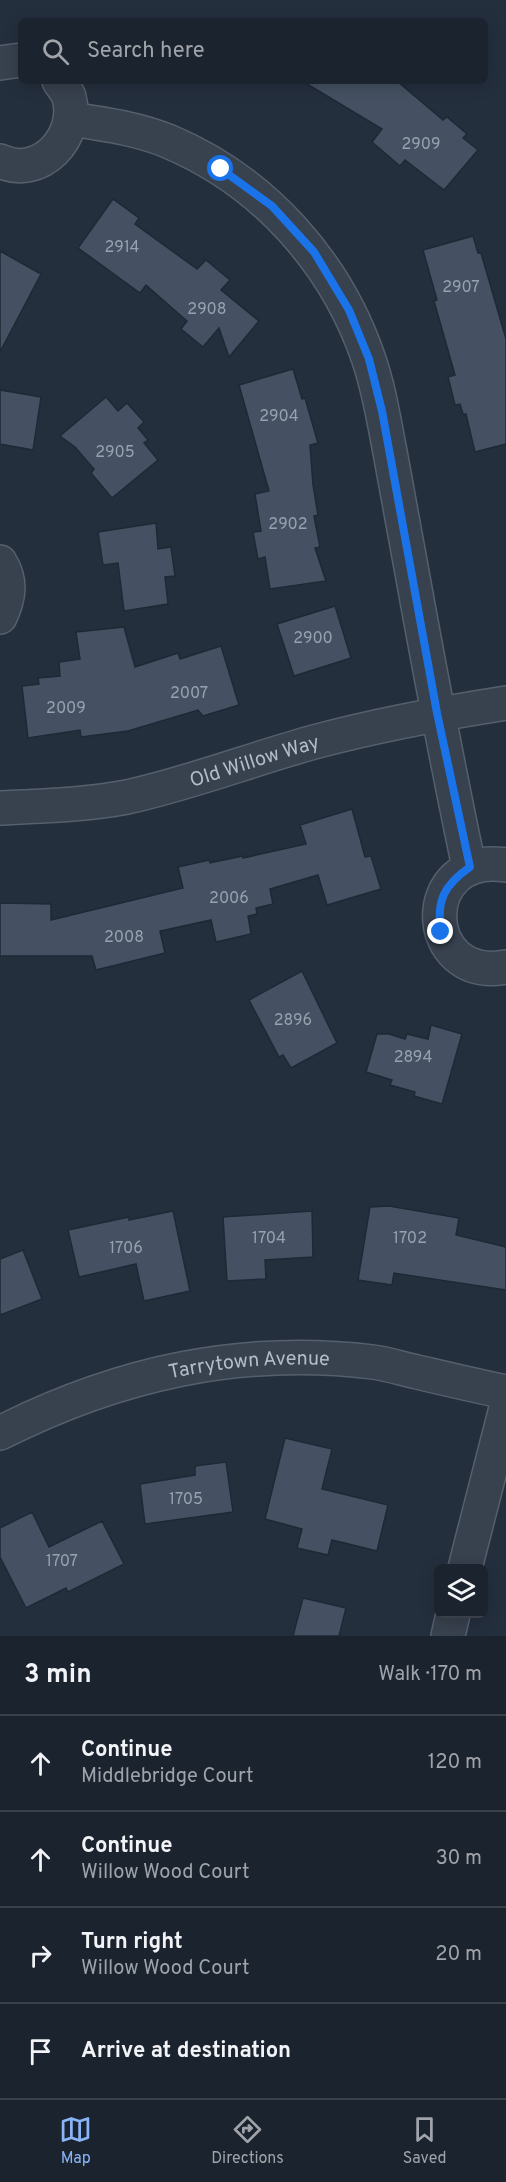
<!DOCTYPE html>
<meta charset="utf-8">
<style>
body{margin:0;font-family:Overpass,sans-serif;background:#242b36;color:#f1f3f6}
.controls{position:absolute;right:18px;bottom:18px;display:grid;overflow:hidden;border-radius:9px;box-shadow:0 3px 15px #0003}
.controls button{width:54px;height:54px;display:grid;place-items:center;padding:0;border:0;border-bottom:2px solid #39404a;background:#1b232e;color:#f1f3f6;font:30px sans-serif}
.stop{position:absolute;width:18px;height:18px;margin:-14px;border:4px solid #1a73e8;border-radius:50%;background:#fff}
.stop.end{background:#1a73e8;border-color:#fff;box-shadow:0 2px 6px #0008}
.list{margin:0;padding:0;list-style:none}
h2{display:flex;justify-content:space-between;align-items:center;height:78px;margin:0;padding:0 24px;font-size:26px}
h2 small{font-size:20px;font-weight:400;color:#a0a4aa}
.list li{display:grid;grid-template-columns:39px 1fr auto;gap:18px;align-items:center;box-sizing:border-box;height:96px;padding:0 24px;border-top:2px solid #39404a}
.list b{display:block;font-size:22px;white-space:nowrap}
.list p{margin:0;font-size:20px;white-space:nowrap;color:#a0a4aa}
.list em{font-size:20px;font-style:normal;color:#a0a4aa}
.icon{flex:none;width:33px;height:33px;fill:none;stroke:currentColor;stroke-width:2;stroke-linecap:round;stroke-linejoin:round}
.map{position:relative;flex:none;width:506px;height:1636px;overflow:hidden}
.search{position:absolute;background:#1b232e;box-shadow:0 3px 15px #0003;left:18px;right:18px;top:18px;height:66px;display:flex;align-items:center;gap:15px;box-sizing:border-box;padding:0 21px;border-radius:9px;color:#a0a4aa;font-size:22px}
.sheet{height:462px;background:#1b232e}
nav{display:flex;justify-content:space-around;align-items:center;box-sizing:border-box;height:84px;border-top:2px solid #39404a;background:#1b232e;font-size:16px;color:#a0a4aa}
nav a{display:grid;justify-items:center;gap:3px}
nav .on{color:#8ab4f8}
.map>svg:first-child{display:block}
</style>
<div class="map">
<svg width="506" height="1636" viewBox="0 0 506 1636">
<rect width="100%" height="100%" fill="#242f3e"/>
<g fill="#455162" stroke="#1f2835" stroke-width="1.5">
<polygon points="302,81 397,81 443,120 447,117 467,134 463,138 478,150 444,190 405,160 400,166 372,142 382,129"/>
<polygon points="113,199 139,218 135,224 197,269 206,260 230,280 221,290 259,321 229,357 219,328 203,347 181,329 187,321 146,285 140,293 78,248"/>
<polygon points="473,236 478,253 481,253 506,339 506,444 475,452 466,414 463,414 460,404 455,405 448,377 455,375 434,301 437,300 423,250"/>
<polygon points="0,251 41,274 0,352"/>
<polygon points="293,369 302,399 305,398 318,443 310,445 313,485 318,515 314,516 320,547 315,548 326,581 270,589 265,557 258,559 253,532 261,531 255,494 269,491 239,385"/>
<polygon points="0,390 41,397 33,450 0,444"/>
<polygon points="106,397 118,411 127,403 144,422 138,428 148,440 144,443 158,460 112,498 91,473 94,469 75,447 60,436"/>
<polygon points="156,523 158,549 171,547 175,576 165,577 168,604 124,611 118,563 103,565 98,532"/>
<polygon points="335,606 351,658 294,676 277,624"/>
<polygon points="124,627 135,667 178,653 180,659 221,646 239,705 203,716 198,710 128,731 81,737 80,730 28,738 22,686 39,684 38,678 60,676 59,662 80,659 76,632"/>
<polygon points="352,809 365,857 371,856 381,889 327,905 318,875 270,889 273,904 256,908 257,914 248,916 251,934 216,942 211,920 160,931 165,953 96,970 92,956 0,956 0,903 51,904 51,920 183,888 178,867 209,860 210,863 243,856 243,858 306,844 300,825"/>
<polygon points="302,971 337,1043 291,1068 283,1055 279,1057 249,1000"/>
<polygon points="431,1025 462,1034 442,1104 414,1096 415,1092 390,1085 392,1080 366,1072 377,1034 389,1034 405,1039 407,1034 428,1039"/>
<polygon points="389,1206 459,1218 456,1235 506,1247 506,1290 394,1273 392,1285 358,1280 370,1207"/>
<polygon points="173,1211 190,1291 144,1301 136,1264 79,1277 68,1230 129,1217 129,1220"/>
<polygon points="312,1211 313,1257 265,1260 266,1279 227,1281 223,1217"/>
<polygon points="23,1250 42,1299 0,1315 0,1259"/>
<polygon points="285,1438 332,1449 322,1489 388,1505 377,1551 332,1540 328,1555 297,1548 302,1529 265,1519"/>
<polygon points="226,1462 233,1512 145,1524 140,1484 195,1475 195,1466"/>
<polygon points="32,1512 49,1547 102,1521 124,1564 68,1592 66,1588 26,1608 0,1557 0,1528"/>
<polygon points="303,1598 346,1608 339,1636 293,1636"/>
</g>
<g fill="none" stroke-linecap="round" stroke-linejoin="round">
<g stroke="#565f6c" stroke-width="36">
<g id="minor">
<polyline points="0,63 21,60"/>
<path d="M71,119c33,5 69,10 99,23 94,40 165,120 198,215 11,31 16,64 22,95 7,38 14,77 21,115 18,100 37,200 58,300"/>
<path d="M0,161c40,19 80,-24 69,-64 -2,-6 -7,-11 -10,-16"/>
<path d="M0,562c12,19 9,36 0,55"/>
<path id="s1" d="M0,808c42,-2 85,-3 127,-11 64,-14 125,-38 187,-55 63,-17 128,-29 192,-39"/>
<path d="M506,865c-90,-14 -87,118 0,102"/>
<path id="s2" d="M0,1433c119,-60 241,-87 373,-71 15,2 30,7 44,10 30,7 59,14 89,20"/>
<polyline points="465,1568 506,1408"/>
<polyline points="448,1636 453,1614"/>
</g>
</g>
<use href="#minor" stroke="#38414e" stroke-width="33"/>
</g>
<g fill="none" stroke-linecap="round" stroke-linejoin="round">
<path stroke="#1a73e8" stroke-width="8" d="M221,169l51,37 42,46 35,58 20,49 13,52 55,302 33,154c-26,18 -34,34 -29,65"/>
</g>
<g text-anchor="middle" stroke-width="6" stroke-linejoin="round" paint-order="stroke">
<g font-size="16" fill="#98a1af">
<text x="421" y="149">2909</text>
<text x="122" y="252">2914</text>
<text x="461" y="292">2907</text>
<text x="207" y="314">2908</text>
<text x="279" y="421">2904</text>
<text x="115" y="457">2905</text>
<text x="288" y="529">2902</text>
<text x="313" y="643">2900</text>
<text x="189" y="698">2007</text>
<text x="66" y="713">2009</text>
<text x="229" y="903">2006</text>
<text x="124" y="942">2008</text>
<text x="293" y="1025">2896</text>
<text x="413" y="1062">2894</text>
<text x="269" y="1243">1704</text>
<text x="410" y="1243">1702</text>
<text x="126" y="1253">1706</text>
<text x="186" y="1504">1705</text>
<text x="62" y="1566">1707</text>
</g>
<g font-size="20" fill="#b4bcc9" stroke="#1d2633">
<text dy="7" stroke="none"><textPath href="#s1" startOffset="260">Old Willow Way</textPath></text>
<text dy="7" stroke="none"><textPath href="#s2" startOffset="261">Tarrytown Avenue</textPath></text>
</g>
</g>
</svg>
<div class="controls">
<button><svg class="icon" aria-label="layers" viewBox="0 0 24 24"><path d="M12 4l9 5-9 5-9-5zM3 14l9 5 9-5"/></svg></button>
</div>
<div class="stop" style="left:221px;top:169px"></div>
<div class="stop end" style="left:441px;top:932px"></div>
<div class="search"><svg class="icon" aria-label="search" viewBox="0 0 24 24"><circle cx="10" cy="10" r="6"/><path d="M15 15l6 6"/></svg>Search here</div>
</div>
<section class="sheet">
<h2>3 min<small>Walk · 170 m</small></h2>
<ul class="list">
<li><svg class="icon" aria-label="ahead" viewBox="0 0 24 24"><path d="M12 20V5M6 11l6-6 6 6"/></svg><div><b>Continue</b><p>Middlebridge Court</p></div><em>120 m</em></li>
<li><svg class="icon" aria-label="ahead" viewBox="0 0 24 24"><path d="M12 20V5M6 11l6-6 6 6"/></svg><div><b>Continue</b><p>Willow Wood Court</p></div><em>30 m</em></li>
<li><svg class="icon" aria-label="right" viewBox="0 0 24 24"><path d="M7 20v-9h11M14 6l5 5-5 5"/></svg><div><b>Turn right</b><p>Willow Wood Court</p></div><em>20 m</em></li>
<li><svg class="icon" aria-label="arrive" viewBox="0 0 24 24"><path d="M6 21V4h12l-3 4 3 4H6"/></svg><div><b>Arrive at destination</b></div></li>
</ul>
</section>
<nav>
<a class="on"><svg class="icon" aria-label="map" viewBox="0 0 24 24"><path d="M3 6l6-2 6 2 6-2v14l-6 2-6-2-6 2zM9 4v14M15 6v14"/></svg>Map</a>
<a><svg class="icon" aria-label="directions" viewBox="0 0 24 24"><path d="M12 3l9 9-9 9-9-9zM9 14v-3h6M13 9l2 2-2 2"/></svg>Directions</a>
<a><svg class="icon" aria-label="saved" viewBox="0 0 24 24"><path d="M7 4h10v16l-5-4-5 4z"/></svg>Saved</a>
</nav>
